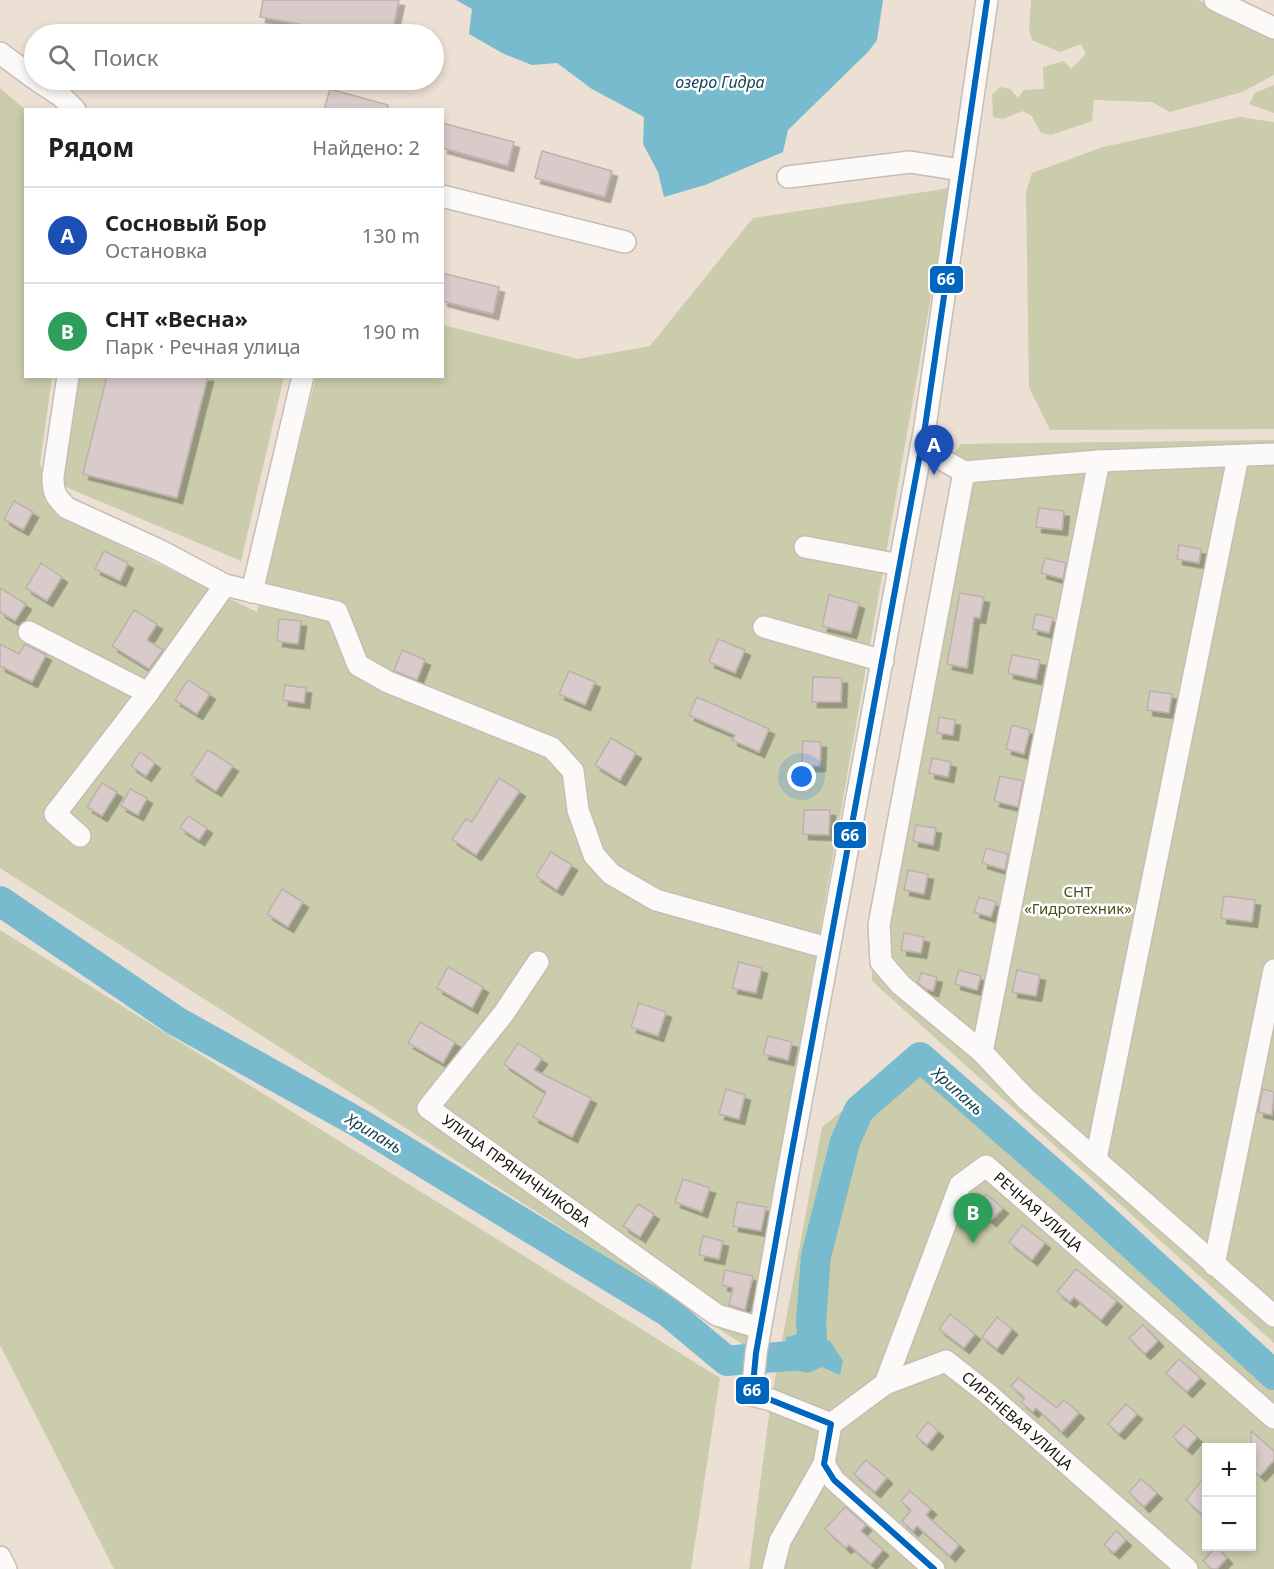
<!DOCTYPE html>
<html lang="ru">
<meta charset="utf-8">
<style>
body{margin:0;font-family:"Noto Sans",sans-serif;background:#f2f2f2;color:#222}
.controls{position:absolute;right:18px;bottom:18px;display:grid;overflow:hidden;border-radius:0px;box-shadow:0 3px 9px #0003}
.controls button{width:54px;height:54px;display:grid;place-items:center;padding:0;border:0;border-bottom:2px solid #e0e0e0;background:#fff;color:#222;font:30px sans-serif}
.you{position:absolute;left:802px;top:777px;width:21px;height:21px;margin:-15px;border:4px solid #fff;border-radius:50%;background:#1a73e8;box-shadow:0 0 0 9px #1a73e833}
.badge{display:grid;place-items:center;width:39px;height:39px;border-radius:50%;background:#625950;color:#fff;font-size:20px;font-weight:700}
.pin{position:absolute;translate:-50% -50px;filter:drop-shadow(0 2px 3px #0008)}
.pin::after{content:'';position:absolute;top:32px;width:21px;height:18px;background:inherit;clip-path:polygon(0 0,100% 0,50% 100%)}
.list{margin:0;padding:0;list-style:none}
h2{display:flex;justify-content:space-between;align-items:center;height:78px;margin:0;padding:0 24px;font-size:26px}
h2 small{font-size:20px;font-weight:400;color:#767676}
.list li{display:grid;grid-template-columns:39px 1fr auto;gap:18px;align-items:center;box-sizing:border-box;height:96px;padding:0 24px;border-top:2px solid #e0e0e0}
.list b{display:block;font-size:22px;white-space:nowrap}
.list p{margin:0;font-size:20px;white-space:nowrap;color:#767676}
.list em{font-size:20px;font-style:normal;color:#767676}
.icon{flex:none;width:33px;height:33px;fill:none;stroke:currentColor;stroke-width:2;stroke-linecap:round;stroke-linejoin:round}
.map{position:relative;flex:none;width:1274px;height:1569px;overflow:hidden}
.search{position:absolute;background:#fff;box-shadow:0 3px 9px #0003;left:24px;top:24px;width:420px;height:66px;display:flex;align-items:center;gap:15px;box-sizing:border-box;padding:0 21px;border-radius:33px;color:#767676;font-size:22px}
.panel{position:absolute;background:#fff;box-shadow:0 3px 9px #0003;left:24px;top:108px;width:420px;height:270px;border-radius:0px}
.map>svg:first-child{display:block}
</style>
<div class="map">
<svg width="1274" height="1569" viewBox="0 0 1274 1569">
<defs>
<filter id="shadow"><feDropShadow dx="5.5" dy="5.5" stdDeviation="0" flood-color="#0004"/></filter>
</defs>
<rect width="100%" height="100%" fill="#ecdfd4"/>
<g fill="#caccab" fill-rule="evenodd">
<polygon points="1031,0 1198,0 1274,34 1274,75 1242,92 1170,112 1152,102 1094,100 1092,121 1051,135 1041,133 1032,116 1023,111 1003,119 993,117 992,95 1000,87 1010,89 1018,98 1024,90 1044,89 1043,67 1064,61 1071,69 1086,54 1081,44 1060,52 1032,40 1029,30"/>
<polygon points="1274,85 1274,113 1249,104 1255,93"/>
<polygon points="0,88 26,110 26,376 52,377 40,464 61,517 257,612 316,377 442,376 443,325 578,359 650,346 753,218 950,188 747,1347 0,868"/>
<polygon points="1240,117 1274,122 1274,429 1050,430 1029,387 1026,192 1032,173 1103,147"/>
<polygon points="76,377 284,377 241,561 61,485"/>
<polygon points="1274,440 1274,1343 872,981 872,946 954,466 956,452 961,444"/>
<polygon points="0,930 720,1378 691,1569 114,1569 0,1345"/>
<path d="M925,1044l349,315v210h-525l22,-169 51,-273zM1206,1448h46v98h-46z"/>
</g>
<g fill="#78bbce">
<polygon points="456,0 883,0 877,40 868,52 788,130 783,152 705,185 664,197 658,172 643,144 644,117 592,89 557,63 532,65 504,54 469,34 472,9"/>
<polygon points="799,1334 830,1341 843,1361 840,1375 822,1367 808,1373 793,1370 784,1357 786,1337"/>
</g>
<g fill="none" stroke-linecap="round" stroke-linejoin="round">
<g stroke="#78bbce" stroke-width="30">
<polyline points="0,901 176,1021 359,1123 668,1312 727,1361 746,1359"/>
<polyline points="764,1358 804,1355 812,1336 811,1322 816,1256 845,1142 859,1110 920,1057 1079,1196 1274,1375"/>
</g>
</g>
<g fill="#d8cbc9" stroke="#bdb1ae" stroke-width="1.5" filter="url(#shadow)">
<polygon points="263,0 399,0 392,34 354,34 260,17"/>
<polygon points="330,89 388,105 388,110 324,110"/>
<polygon points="442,123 514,142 508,166 442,148"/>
<polygon points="542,151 612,171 605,197 535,178"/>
<polygon points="442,273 499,287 493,314 442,301"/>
<polygon points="107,376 208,376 177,498 83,474"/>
<polygon points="14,501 33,512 23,530 4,519"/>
<polygon points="1039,508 1064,511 1062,530 1036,527"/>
<polygon points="1179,545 1201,549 1199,563 1177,559"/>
<polygon points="104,551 128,563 120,581 95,569"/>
<polygon points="1045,558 1066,563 1063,579 1041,573"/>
<polygon points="41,563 62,577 47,601 26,588"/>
<polygon points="0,588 26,604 15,621 0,612"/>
<polygon points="960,593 984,597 980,618 974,617 967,668 947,664"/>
<polygon points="829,595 859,603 851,633 822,626"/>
<polygon points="134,610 157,624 147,640 163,650 149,669 112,646"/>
<polygon points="1036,614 1053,618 1049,633 1032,629"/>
<polygon points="279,619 301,621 298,644 277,641"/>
<polygon points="718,639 745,650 735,673 709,662"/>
<polygon points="0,644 19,654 25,644 46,655 32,682 0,666"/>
<polygon points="402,650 425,660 417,680 394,671"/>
<polygon points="1012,655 1040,660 1036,679 1008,673"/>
<polygon points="569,671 595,682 585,705 559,694"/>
<polygon points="813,677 842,678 841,702 812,702"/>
<polygon points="188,680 210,694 197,714 175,700"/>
<polygon points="285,685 306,688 304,703 283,700"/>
<polygon points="1150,691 1172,694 1169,713 1147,710"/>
<polygon points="697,697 769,729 759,752 732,740 735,735 689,715"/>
<polygon points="939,717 955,720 953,735 937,733"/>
<polygon points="1012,725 1030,730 1024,754 1006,749"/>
<polygon points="611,738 636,753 620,780 595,765"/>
<polygon points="803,741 821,742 820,766 802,766"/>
<polygon points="208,750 233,766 216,791 191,775"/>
<polygon points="140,752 155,763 146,776 131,766"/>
<polygon points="932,758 951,762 948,777 929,773"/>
<polygon points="1000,776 1023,781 1018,807 994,801"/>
<polygon points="499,778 520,791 476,855 452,839 466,819 472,822"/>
<polygon points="102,783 117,792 102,816 87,807"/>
<polygon points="130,789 147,798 138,815 121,806"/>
<polygon points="804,810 830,810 829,835 803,834"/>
<polygon points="188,816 207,828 199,840 180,828"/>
<polygon points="916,825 936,828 933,845 913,841"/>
<polygon points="986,848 1008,854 1005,870 982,863"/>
<polygon points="551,852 572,865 557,890 536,876"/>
<polygon points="908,870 928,874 924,894 904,890"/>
<polygon points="282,889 303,902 288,927 267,914"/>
<polygon points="1224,896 1255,900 1252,922 1221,918"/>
<polygon points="979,897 996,902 991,917 974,912"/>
<polygon points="904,933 924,937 921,953 901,950"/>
<polygon points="739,962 762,968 756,993 732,988"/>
<polygon points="448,967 483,987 472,1008 437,988"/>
<polygon points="959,970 981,976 977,990 955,984"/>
<polygon points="1017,970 1040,975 1036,996 1012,992"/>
<polygon points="921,973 937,977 933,991 926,989 918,983"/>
<polygon points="639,1003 666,1012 658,1036 631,1027"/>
<polygon points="420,1022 455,1042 443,1063 408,1043"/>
<polygon points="768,1036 792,1042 788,1060 763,1054"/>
<polygon points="518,1043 542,1059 534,1070 591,1098 572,1137 533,1117 546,1092 504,1064"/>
<polygon points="726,1089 745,1095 739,1119 719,1114"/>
<polygon points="1263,1089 1274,1092 1272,1115 1258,1112"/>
<polygon points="683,1179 710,1188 702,1212 675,1202"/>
<polygon points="986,1194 1003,1208 991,1221 975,1208"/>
<polygon points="737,1202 766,1207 761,1231 733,1226"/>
<polygon points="638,1204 654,1214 640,1237 623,1226"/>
<polygon points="1022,1225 1045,1243 1032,1260 1009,1242"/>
<polygon points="703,1236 723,1241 719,1259 699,1255"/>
<polygon points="1076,1269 1117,1301 1101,1320 1074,1297 1070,1302 1057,1292"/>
<polygon points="725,1270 753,1276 745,1310 729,1305 733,1288 722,1285"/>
<polygon points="950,1314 975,1334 964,1348 939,1329"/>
<polygon points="997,1317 1012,1329 997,1349 982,1337"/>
<polygon points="1143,1325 1158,1341 1145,1354 1129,1338"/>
<polygon points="1179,1359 1200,1378 1187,1392 1166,1373"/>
<polygon points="1018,1378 1057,1408 1064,1400 1079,1413 1062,1432 1036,1408 1033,1412 1021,1402 1025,1398 1011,1386"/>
<polygon points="1126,1404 1137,1414 1119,1434 1108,1424"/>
<polygon points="928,1422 938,1431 927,1445 916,1436"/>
<polygon points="1184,1425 1197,1437 1187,1449 1173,1437"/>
<polygon points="1251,1431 1274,1451 1274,1460 1260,1476 1251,1468"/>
<polygon points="866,1460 887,1478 875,1492 854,1474"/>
<polygon points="1206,1475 1206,1518 1186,1500"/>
<polygon points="1141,1479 1157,1493 1144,1507 1129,1492"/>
<polygon points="910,1491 931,1509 926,1515 959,1545 950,1556 917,1526 913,1531 902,1521 911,1510 901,1501"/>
<polygon points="845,1507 866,1525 861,1531 883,1550 871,1564 849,1545 846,1548 825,1529"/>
<polygon points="1116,1531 1126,1540 1114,1553 1104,1545"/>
<polygon points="1216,1547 1227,1558 1217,1569 1212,1569 1203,1561"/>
</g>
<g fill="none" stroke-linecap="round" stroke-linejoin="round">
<g stroke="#c6bdb4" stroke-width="24">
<g id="minor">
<polyline points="1215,0 1274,28"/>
<polyline points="0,53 34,78"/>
<polyline points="37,80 61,96 75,110"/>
<polyline points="788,177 910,162 961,170"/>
<polyline points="442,196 625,242"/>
<path d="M68,376l-15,100c0,17 2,20 14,32l92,42 66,35 112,27 21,53 30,17 164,66 21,23 5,39 16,45 17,19 45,26 161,45"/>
<polyline points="921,447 964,472 1099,461 1274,454"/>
<polyline points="964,472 879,925 881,962 901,985 982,1052 1025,1098 1274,1316"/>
<polyline points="805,547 900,565"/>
<polyline points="252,592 303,376"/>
<polyline points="764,627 883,661"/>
<polyline points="29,632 148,693"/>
<polyline points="80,836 55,814 148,693 225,585"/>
<polyline points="538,962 504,1013 428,1108 717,1315 760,1328"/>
<polyline points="982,1052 1099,461"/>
<polyline points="1096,1159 1238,457"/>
<polyline points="1214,1265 1274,970"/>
<polyline points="885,1384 960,1185 986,1166 1274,1418"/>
<polyline points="831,1424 885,1384 946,1361 988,1394 1187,1569"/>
<polyline points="0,1557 6,1569"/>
<polyline points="773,1569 780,1541 824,1464"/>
<polyline points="934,1569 834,1480 824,1464 831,1424 771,1400 752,1395 756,1353 787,1178 925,427 987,0"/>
</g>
</g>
<use href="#minor" stroke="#fcfaf9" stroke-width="21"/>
<g stroke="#fff" stroke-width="10">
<polyline id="bus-1" points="934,1569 834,1480 824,1464 831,1424 771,1400 752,1395 756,1353 787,1178 925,427 987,0"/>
</g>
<use href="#bus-1" stroke="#0065bd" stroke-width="6"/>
</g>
<g text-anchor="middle" stroke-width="5" stroke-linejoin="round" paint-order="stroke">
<g font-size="15" fill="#47531c" stroke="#fff">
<text x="1078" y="897">СНТ<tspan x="1078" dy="17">«Гидротехник»</tspan></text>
</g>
<g font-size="15" fill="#181109" stroke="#fff">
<text transform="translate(516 1171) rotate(36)" y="5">УЛИЦА ПРЯНИЧНИКОВА</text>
<text transform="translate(1038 1212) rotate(41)" y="5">РЕЧНАЯ УЛИЦА</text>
<text transform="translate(1017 1421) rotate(41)" y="5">СИРЕНЕВАЯ УЛИЦА</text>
</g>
<g font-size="16" font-style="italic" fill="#194553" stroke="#fff">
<text x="720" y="88">озеро Гидра</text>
<text transform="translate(958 1091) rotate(42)" y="6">Хрипань</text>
<text transform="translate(374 1133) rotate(31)" y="6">Хрипань</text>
</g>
</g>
<g stroke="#fff" stroke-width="2">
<rect x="929" y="265" width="35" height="29" rx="6" fill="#0065bd"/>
<rect x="833" y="821" width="34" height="28" rx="6" fill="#0065bd"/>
<rect x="735" y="1376" width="35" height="29" rx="6" fill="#0065bd"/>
</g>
<g font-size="16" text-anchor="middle" font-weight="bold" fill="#fff">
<text x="946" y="285">66</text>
<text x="850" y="841">66</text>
<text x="752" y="1396">66</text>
</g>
</svg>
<div class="controls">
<button>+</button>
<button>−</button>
</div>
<div class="you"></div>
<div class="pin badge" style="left:934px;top:475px;background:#1a4fb4">A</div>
<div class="pin badge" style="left:973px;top:1243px;background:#2e9e5b">B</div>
<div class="search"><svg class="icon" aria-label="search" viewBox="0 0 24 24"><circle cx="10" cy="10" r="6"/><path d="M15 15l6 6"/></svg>Поиск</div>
<section class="panel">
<h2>Рядом<small>Найдено: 2</small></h2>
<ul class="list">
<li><span class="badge" style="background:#1a4fb4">A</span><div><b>Сосновый Бор</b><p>Остановка</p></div><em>130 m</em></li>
<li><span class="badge" style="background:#2e9e5b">B</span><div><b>СНТ «Весна»</b><p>Парк · Речная улица</p></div><em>190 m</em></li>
</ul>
</section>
</div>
